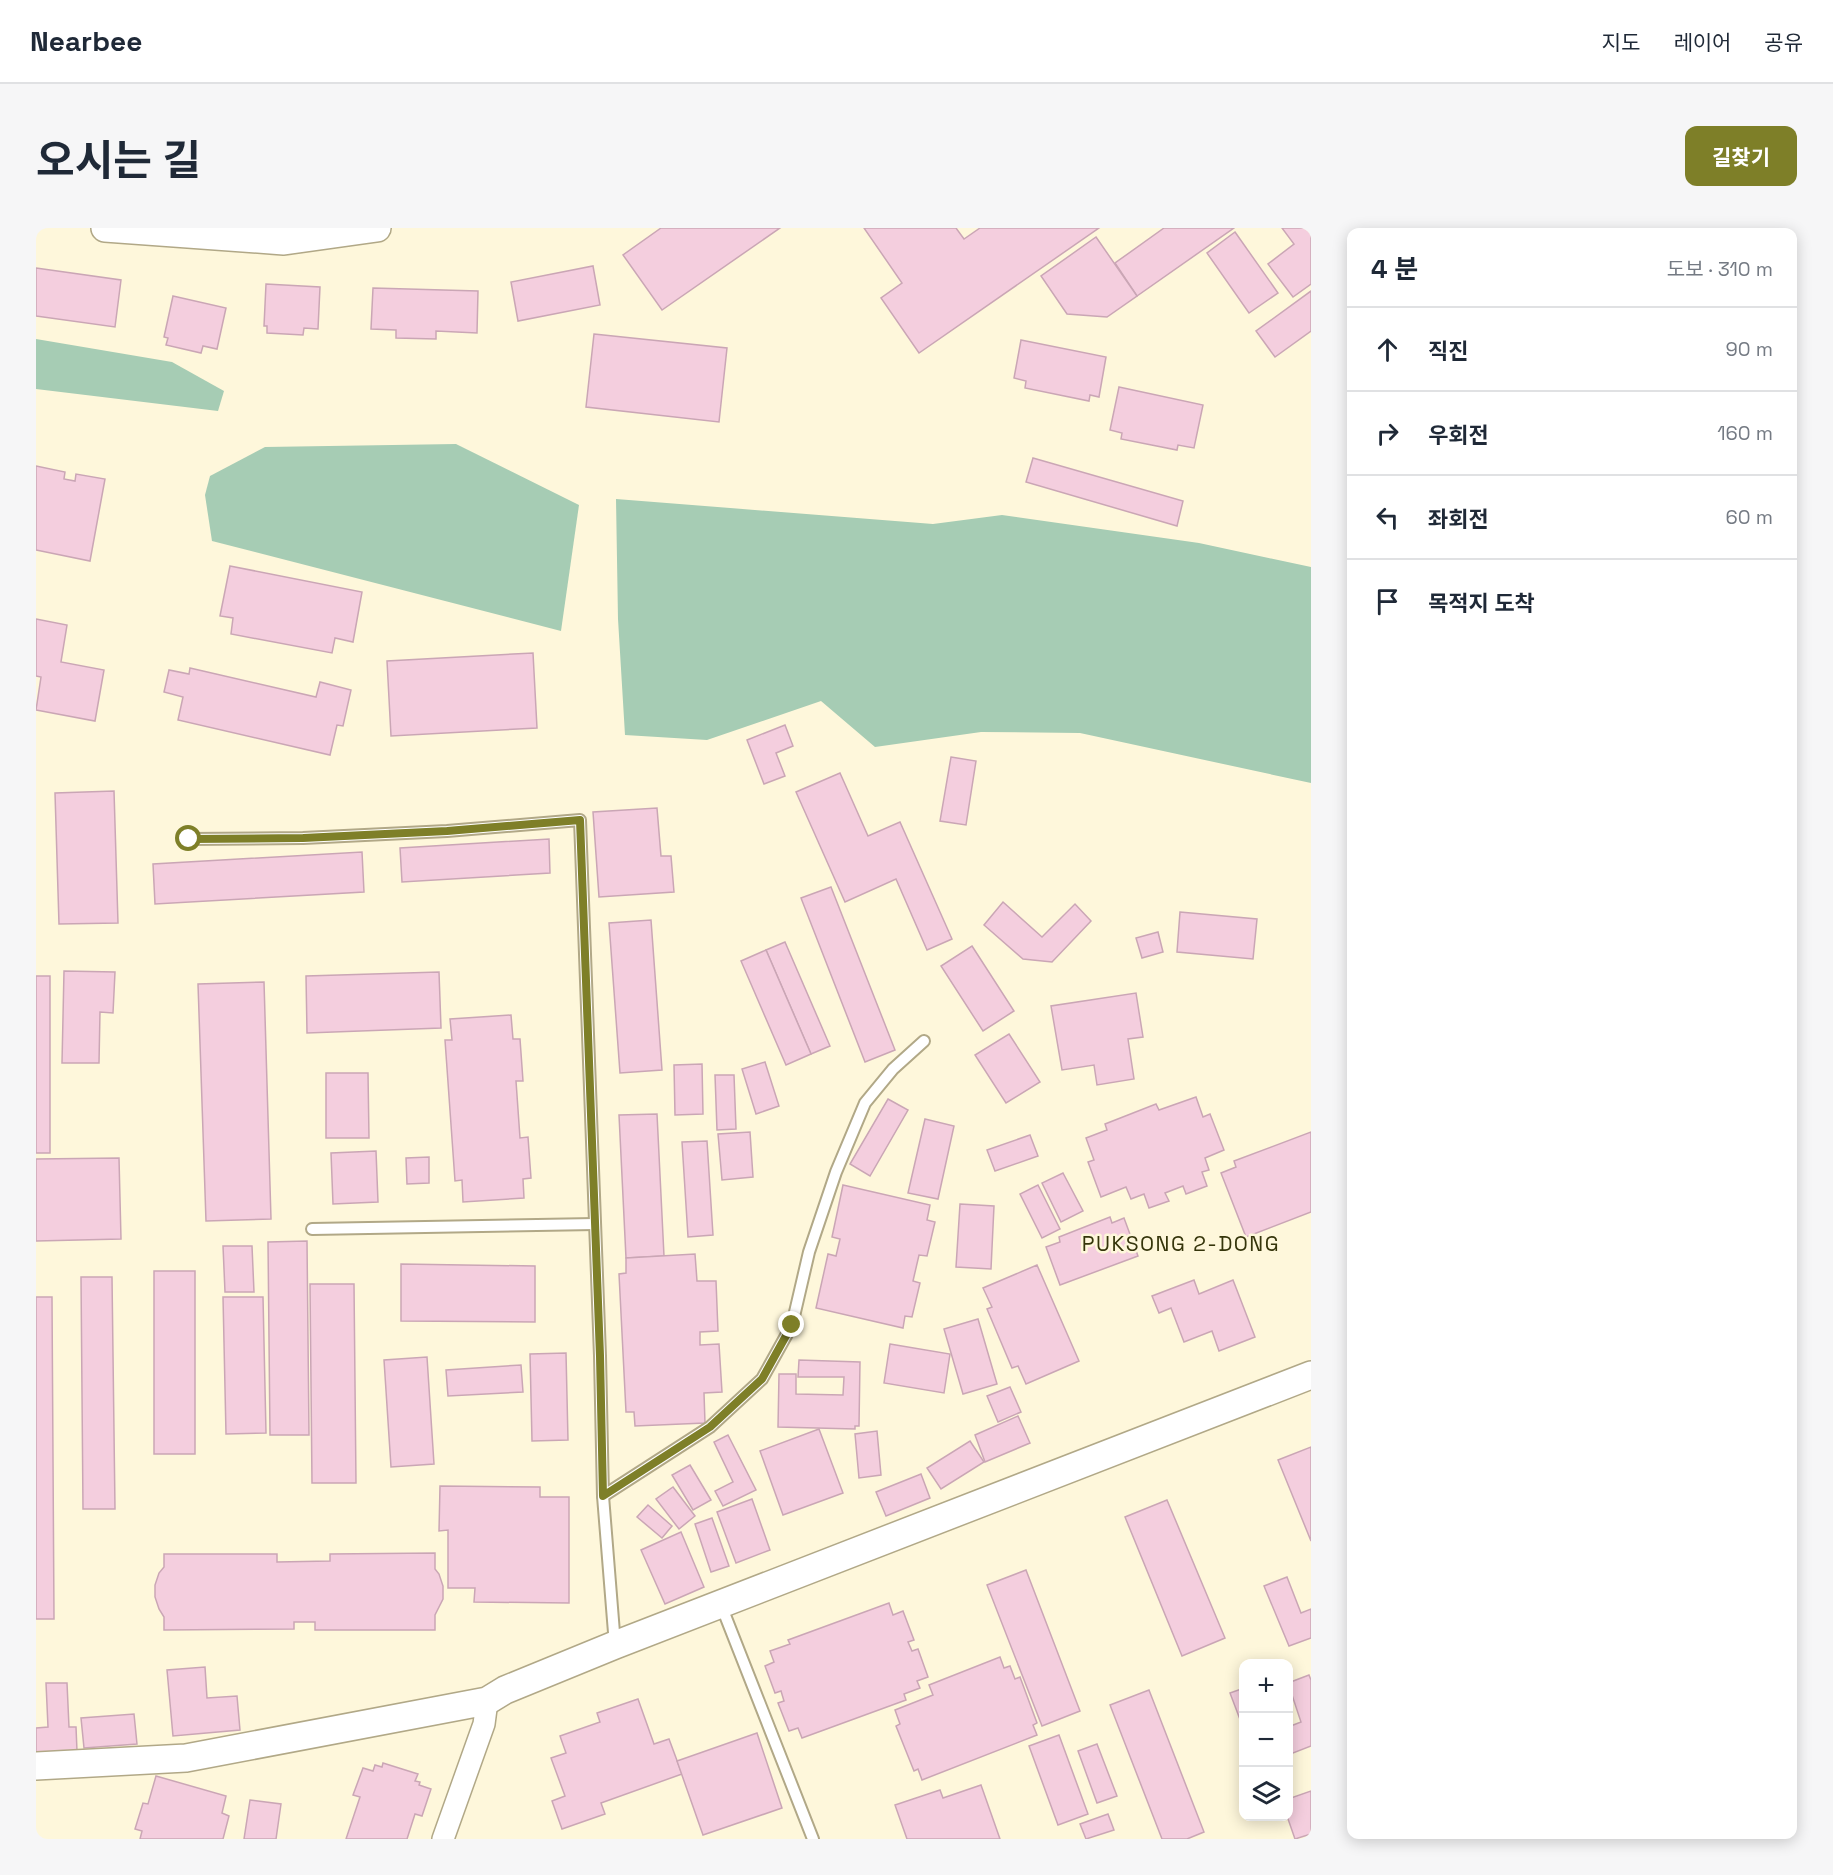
<!DOCTYPE html>
<html lang="ko">
<meta charset="utf-8">
<style>
body{margin:0;font-family:"Space Grotesk","Noto Sans KR",sans-serif;background:#f6f6f7;color:#1f2937}
.controls{position:absolute;right:18px;bottom:18px;display:grid;overflow:hidden;border-radius:12px;box-shadow:0 3px 15px #0003}
.controls button{width:54px;height:54px;display:grid;place-items:center;padding:0;border:0;border-bottom:2px solid #e0e1e3;background:#fff;color:#1f2937;font:30px sans-serif}
.stop{position:absolute;width:18px;height:18px;margin:-14px;border:4px solid #7e7f28;border-radius:50%;background:#fff}
.stop.end{background:#7e7f28;border-color:#fff;box-shadow:0 2px 6px #0008}
.list{margin:0;padding:0;list-style:none}
h2{display:flex;justify-content:space-between;align-items:center;height:78px;margin:0;padding:0 24px;font-size:26px}
h2 small{font-size:20px;font-weight:400;color:#747a83}
.list li{display:grid;grid-template-columns:39px 1fr auto;gap:18px;align-items:center;box-sizing:border-box;height:84px;padding:0 24px;border-top:2px solid #e0e1e3}
.list b{display:block;font-size:22px;white-space:nowrap}
.list em{font-size:20px;font-style:normal;color:#747a83}
.icon{flex:none;width:33px;height:33px;fill:none;stroke:currentColor;stroke-width:2;stroke-linecap:round;stroke-linejoin:round}
.map{position:relative;flex:none;width:1275px;height:1611px;overflow:hidden;border-radius:12px}
header{display:flex;align-items:center;gap:36px;box-sizing:border-box;height:84px;padding:0 30px;background:#fff;border-bottom:2px solid #e0e1e3}
header strong{font-size:28px}
nav{display:flex;gap:33px;margin-inline-start:auto;font-size:21px}
.intro{display:flex;align-items:center;justify-content:space-between;box-sizing:border-box;height:144px;padding:0 36px}
h1{margin:0;font-size:42px}
.button{padding:15px 27px;border-radius:12px;background:#7e7f28;color:#fff;font-size:21px;font-weight:700}
main{display:flex;gap:36px;padding:0 36px}
aside{flex:1;background:#fff;border-radius:12px;box-shadow:0 3px 15px #0003}
.map>svg:first-child{display:block}
</style>
<header>
<strong>Nearbee</strong>
<nav><a>지도</a><a>레이어</a><a>공유</a></nav>
</header>
<div class="intro"><h1>오시는 길</h1><a class="button">길찾기</a></div>
<main>
<div class="map">
<svg width="1275" height="1611" viewBox="0 0 1275 1611">
<rect width="100%" height="100%" fill="#fef7db"/>
<g fill="#a6ccb4">
<polygon points="0,111 136,134 188,163 182,183 0,161"/>
<polygon points="420,216 543,277 525,403 176,313 169,267 174,248 229,219"/>
<polygon points="580,271 897,296 966,287 1163,315 1275,339 1275,555 1044,505 945,504 839,519 785,473 671,512 589,507 582,391"/>
</g>
<g fill="#f4cede" stroke="#caa6b5" stroke-width="1.5">
<polygon points="625,0 744,0 626,82 587,27"/>
<polygon points="828,0 920,0 928,11 944,0 1063,0 883,125 845,70 866,55"/>
<polygon points="1128,0 1198,0 1101,68 1079,35"/>
<polygon points="1246,0 1275,0 1275,56 1257,69 1232,36 1258,16"/>
<polygon points="1199,4 1242,65 1213,85 1171,25"/>
<polygon points="1060,9 1101,68 1071,89 1031,86 1005,48"/>
<polygon points="557,38 564,77 482,93 475,54"/>
<polygon points="0,40 85,52 79,99 0,88"/>
<polygon points="230,56 284,59 282,101 268,100 267,107 231,105 231,98 228,98"/>
<polygon points="337,60 442,63 441,105 400,103 400,111 360,110 360,102 335,101"/>
<polygon points="1275,63 1275,103 1239,129 1220,103"/>
<polygon points="137,68 190,80 181,121 167,118 165,125 130,117 132,110 128,109"/>
<polygon points="558,106 691,120 683,194 550,179"/>
<polygon points="985,112 1070,129 1063,169 1054,167 1053,173 989,160 990,153 978,150"/>
<polygon points="1083,159 1167,177 1158,220 1142,217 1141,222 1085,211 1086,205 1074,202"/>
<polygon points="997,230 1147,273 1141,298 990,254"/>
<polygon points="0,238 29,244 28,251 39,253 40,246 69,251 54,333 0,322"/>
<polygon points="194,338 326,364 317,414 299,410 296,425 195,406 197,390 184,388"/>
<polygon points="0,391 31,397 25,434 68,442 59,493 0,482 5,449 0,448"/>
<polygon points="497,425 501,500 355,508 351,433"/>
<polygon points="154,440 280,469 284,454 315,462 307,498 301,497 294,527 142,492 147,469 128,464 133,442 153,446"/>
<polygon points="749,497 757,518 740,525 749,548 728,556 711,512"/>
<polygon points="915,529 940,533 930,597 904,593"/>
<polygon points="804,545 832,608 864,594 916,711 891,722 860,651 809,674 760,564"/>
<polygon points="78,563 82,695 23,696 19,565"/>
<polygon points="621,580 625,628 635,628 638,664 563,669 557,584"/>
<polygon points="513,611 514,645 366,654 364,620"/>
<polygon points="326,624 328,664 119,676 117,636"/>
<polygon points="795,659 859,822 829,834 765,670"/>
<polygon points="967,674 1006,709 1039,676 1055,693 1016,734 987,731 948,697"/>
<polygon points="1144,684 1221,691 1217,731 1141,724"/>
<polygon points="615,692 626,842 584,845 573,695"/>
<polygon points="1122,704 1127,724 1106,730 1100,710"/>
<polygon points="749,714 794,818 775,826 730,722"/>
<polygon points="936,718 978,783 947,803 905,738"/>
<polygon points="730,722 775,826 750,837 705,733"/>
<polygon points="28,743 79,744 77,785 64,784 63,835 26,835"/>
<polygon points="403,744 405,800 271,805 270,748"/>
<rect x="0" y="748" width="14" height="177"/>
<polygon points="228,754 235,991 170,993 162,756"/>
<polygon points="1100,765 1107,809 1092,811 1098,851 1061,857 1058,837 1026,842 1015,778"/>
<polygon points="475,787 477,811 484,811 487,853 480,853 484,910 492,909 495,950 487,951 488,970 427,974 426,952 419,953 409,812 416,812 414,791"/>
<polygon points="973,806 1004,854 970,875 939,827"/>
<polygon points="729,834 743,878 720,886 706,841"/>
<polygon points="666,836 667,886 639,887 638,837"/>
<polygon points="290,845 332,845 333,910 290,910"/>
<polygon points="679,847 698,847 700,901 681,902"/>
<polygon points="1160,869 1167,889 1174,886 1188,922 1169,930 1173,942 1166,944 1171,958 1150,966 1147,958 1129,965 1133,973 1113,980 1108,966 1095,971 1090,959 1065,969 1052,934 1058,932 1050,910 1071,902 1069,896 1120,876 1123,882"/>
<polygon points="852,871 872,882 834,948 814,936"/>
<polygon points="621,886 628,1028 590,1030 583,887"/>
<polygon points="889,891 918,898 902,971 872,965"/>
<polygon points="714,904 717,949 686,952 682,906"/>
<polygon points="1275,904 1275,984 1210,1009 1185,945 1200,939 1198,933"/>
<polygon points="994,907 1002,928 959,943 951,922"/>
<polygon points="671,913 677,1007 652,1009 646,914"/>
<polygon points="340,923 342,974 297,976 295,925"/>
<polygon points="393,929 393,955 371,956 370,930"/>
<polygon points="83,930 85,1011 0,1013 0,931"/>
<polygon points="1027,945 1047,983 1025,994 1006,955"/>
<polygon points="807,957 894,977 891,992 899,994 891,1028 883,1027 877,1053 884,1055 876,1089 869,1088 867,1100 780,1080 792,1026 800,1028 804,1011 796,1009"/>
<polygon points="1002,957 1024,1001 1006,1010 984,966"/>
<polygon points="924,976 958,978 955,1041 920,1039"/>
<polygon points="1074,989 1076,995 1088,990 1102,1028 1024,1057 1010,1019 1024,1014 1023,1009"/>
<polygon points="271,1013 273,1207 234,1207 232,1014"/>
<polygon points="187,1018 216,1018 218,1064 189,1064"/>
<polygon points="659,1026 661,1053 680,1053 682,1103 664,1104 664,1117 683,1116 686,1164 668,1165 669,1195 599,1198 598,1184 590,1184 583,1046 590,1045 590,1030"/>
<polygon points="365,1036 499,1038 499,1094 365,1093"/>
<polygon points="1001,1037 1043,1133 990,1156 982,1138 976,1140 951,1081 956,1079 947,1060"/>
<rect x="118" y="1043" width="41" height="183"/>
<polygon points="45,1049 76,1049 79,1281 47,1281"/>
<polygon points="1158,1052 1163,1066 1197,1052 1219,1109 1183,1123 1176,1103 1148,1114 1135,1080 1123,1085 1116,1068"/>
<polygon points="274,1056 318,1056 320,1255 276,1255"/>
<polygon points="0,1069 16,1069 18,1391 0,1391"/>
<polygon points="187,1069 227,1069 230,1205 190,1206"/>
<polygon points="942,1091 961,1156 927,1166 908,1101"/>
<polygon points="854,1116 914,1126 908,1165 848,1155"/>
<polygon points="530,1125 532,1212 496,1213 494,1126"/>
<polygon points="391,1129 398,1236 355,1239 348,1132"/>
<polygon points="763,1132 824,1134 823,1198 819,1198 819,1201 742,1199 743,1146 760,1146 760,1166 807,1167 808,1149 762,1149"/>
<polygon points="485,1137 487,1164 412,1168 410,1142"/>
<polygon points="974,1159 985,1184 962,1194 951,1168"/>
<polygon points="982,1188 994,1215 949,1234 939,1207"/>
<polygon points="783,1201 807,1265 747,1287 724,1223"/>
<polygon points="841,1203 845,1247 823,1250 819,1206"/>
<polygon points="692,1207 720,1262 687,1278 679,1263 697,1254 678,1214"/>
<polygon points="934,1213 948,1234 905,1261 891,1240"/>
<polygon points="1275,1219 1275,1313 1242,1232"/>
<polygon points="654,1237 675,1272 657,1282 636,1247"/>
<polygon points="885,1246 894,1270 850,1288 840,1264"/>
<polygon points="404,1258 504,1259 504,1269 533,1269 533,1375 438,1374 439,1360 412,1360 412,1302 403,1303"/>
<polygon points="637,1259 659,1288 643,1301 620,1271"/>
<polygon points="716,1271 734,1322 700,1335 681,1284"/>
<polygon points="1131,1272 1189,1410 1146,1428 1089,1289"/>
<polygon points="612,1277 636,1298 626,1310 601,1289"/>
<polygon points="676,1290 693,1338 675,1344 659,1296"/>
<polygon points="645,1304 668,1359 629,1376 605,1322"/>
<polygon points="399,1325 399,1341 403,1346 407,1358 407,1371 399,1387 399,1402 279,1402 279,1394 258,1394 258,1401 128,1402 128,1389 123,1381 119,1369 119,1357 123,1345 128,1339 128,1326 241,1326 241,1334 294,1333 294,1326"/>
<polygon points="990,1342 1044,1483 1006,1498 951,1357"/>
<polygon points="1251,1349 1265,1385 1275,1381 1275,1410 1253,1418 1228,1358"/>
<polygon points="853,1375 857,1387 867,1383 878,1412 872,1414 876,1423 882,1421 892,1449 881,1453 884,1460 868,1466 870,1472 766,1510 762,1500 753,1503 742,1475 748,1473 745,1463 739,1465 729,1438 738,1434 734,1423 754,1416 752,1412"/>
<polygon points="964,1429 968,1440 974,1438 979,1451 984,1449 1001,1495 997,1497 1001,1507 886,1552 882,1541 878,1543 860,1498 864,1496 859,1482 897,1467 893,1457"/>
<polygon points="169,1439 171,1470 201,1468 204,1502 137,1508 131,1442"/>
<polygon points="1273,1447 1275,1452 1275,1518 1252,1527 1252,1499 1265,1494 1252,1455"/>
<polygon points="10,1455 31,1455 33,1499 40,1499 41,1523 0,1525 0,1500 12,1499"/>
<polygon points="1208,1460 1208,1502 1194,1465"/>
<polygon points="1113,1462 1168,1604 1151,1611 1126,1611 1074,1477"/>
<polygon points="602,1471 618,1516 633,1511 646,1546 565,1575 569,1586 526,1601 516,1573 529,1568 515,1530 530,1525 524,1508 564,1494 561,1485"/>
<polygon points="98,1486 101,1516 48,1520 45,1490"/>
<polygon points="721,1505 746,1580 667,1607 641,1533"/>
<polygon points="1023,1507 1052,1586 1022,1597 993,1518"/>
<polygon points="1061,1516 1081,1568 1061,1575 1042,1523"/>
<polygon points="347,1535 382,1546 379,1553 384,1554 383,1557 395,1561 386,1588 379,1586 371,1611 310,1611 324,1569 317,1567 327,1540 337,1543 339,1537 346,1539"/>
<polygon points="120,1548 190,1568 186,1585 193,1588 187,1611 104,1611 106,1603 99,1601 107,1575 112,1576"/>
<polygon points="945,1557 964,1611 871,1611 859,1577 904,1562 907,1570"/>
<polygon points="1275,1563 1275,1606 1259,1611 1251,1588 1252,1588 1252,1571"/>
<polygon points="214,1572 245,1576 240,1611 208,1611"/>
<polygon points="1072,1586 1078,1602 1050,1611 1044,1596"/>
</g>
<g fill="none" stroke-linecap="round" stroke-linejoin="round">
<g stroke="#b1a887" stroke-width="14">
<g id="service">
<polyline points="153,611 267,610 411,603 544,592 564,1128 567,1268 579,1417"/>
<polyline points="276,1001 559,996"/>
<polyline points="567,1268 674,1199 726,1151 756,1097 773,1024 800,944 829,875 857,841 888,813"/>
<polyline points="685,1377 777,1611"/>
</g>
</g>
<g stroke="#b1a887" stroke-width="24">
<polyline id="minor" points="407,1611 448,1496 451,1473"/>
</g>
<g stroke="#b1a887" stroke-width="30">
<g id="tertiary">
<polyline points="69,0 248,13 341,0"/>
<polyline points="0,1538 150,1530 451,1473 469,1462 579,1417 1275,1147"/>
</g>
</g>
<use href="#service" stroke="#fff" stroke-width="10"/>
<use href="#minor" stroke="#fff" stroke-width="21"/>
<use href="#tertiary" stroke="#fff" stroke-width="27"/>
</g>
<g fill="none" stroke-linecap="round" stroke-linejoin="round">
<polyline stroke="#7e7f28" stroke-width="8" points="153,611 267,610 411,603 544,592 564,1128 567,1268 674,1199 726,1151 756,1097"/>
</g>
<g text-anchor="middle" stroke-width="5" stroke-linejoin="round" paint-order="stroke">
<g font-size="21" letter-spacing="1.5" fill="#35350b" stroke="#fef7db">
<text x="1145" y="1023">PUKSONG 2-DONG</text>
</g>
</g>
</svg>
<div class="controls">
<button>+</button>
<button>−</button>
<button><svg class="icon" aria-label="layers" viewBox="0 0 24 24"><path d="M12 4l9 5-9 5-9-5zM3 14l9 5 9-5"/></svg></button>
</div>
<div class="stop" style="left:153px;top:611px"></div>
<div class="stop end" style="left:756px;top:1097px"></div>
</div>
<aside>
<h2>4 분<small>도보 · 310 m</small></h2>
<ul class="list">
<li><svg class="icon" aria-label="ahead" viewBox="0 0 24 24"><path d="M12 20V5M6 11l6-6 6 6"/></svg><div><b>직진</b></div><em>90 m</em></li>
<li><svg class="icon" aria-label="right" viewBox="0 0 24 24"><path d="M7 20v-9h11M14 6l5 5-5 5"/></svg><div><b>우회전</b></div><em>160 m</em></li>
<li><svg class="icon" aria-label="left" viewBox="0 0 24 24"><path d="M17 20v-9H6M10 6l-5 5 5 5"/></svg><div><b>좌회전</b></div><em>60 m</em></li>
<li><svg class="icon" aria-label="arrive" viewBox="0 0 24 24"><path d="M6 21V4h12l-3 4 3 4H6"/></svg><div><b>목적지 도착</b></div></li>
</ul>
</aside>
</main>
